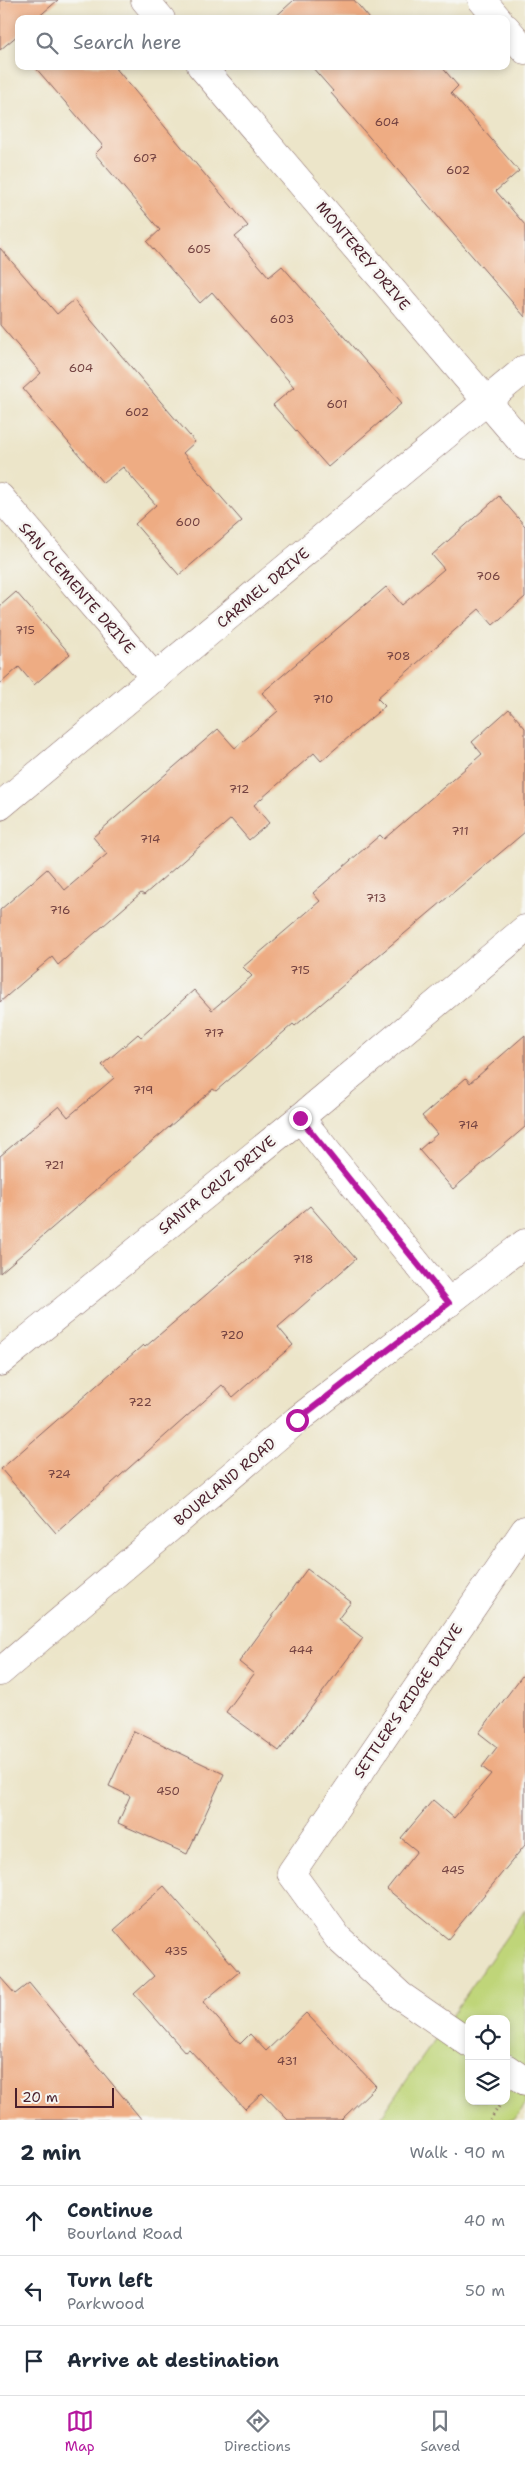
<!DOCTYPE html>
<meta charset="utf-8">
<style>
body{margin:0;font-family:"Shantell Sans",sans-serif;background:#f2f2f3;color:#1f2937}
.controls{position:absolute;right:15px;bottom:15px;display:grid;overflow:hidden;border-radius:10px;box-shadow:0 2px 8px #0003}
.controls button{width:45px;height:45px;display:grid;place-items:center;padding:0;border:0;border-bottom:1px solid #e0e1e3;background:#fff;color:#1f2937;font:25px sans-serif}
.scale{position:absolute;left:15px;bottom:12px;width:99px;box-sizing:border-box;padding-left:5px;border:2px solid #4a1f2b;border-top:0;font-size:14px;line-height:18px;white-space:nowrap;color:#4a1f2b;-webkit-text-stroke:4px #f6f6f2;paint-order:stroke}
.stop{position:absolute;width:15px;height:15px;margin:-11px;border:4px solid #b5179e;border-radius:50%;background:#fff}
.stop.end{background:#b5179e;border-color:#fff;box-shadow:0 1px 5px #0008}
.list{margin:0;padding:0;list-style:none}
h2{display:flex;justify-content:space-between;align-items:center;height:65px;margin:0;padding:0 20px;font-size:21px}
h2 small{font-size:16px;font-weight:400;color:#747a83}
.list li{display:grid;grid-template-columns:32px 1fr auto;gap:15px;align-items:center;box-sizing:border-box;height:70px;padding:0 20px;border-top:1px solid #e0e1e3}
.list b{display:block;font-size:19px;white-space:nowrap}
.list p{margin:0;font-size:16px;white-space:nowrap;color:#747a83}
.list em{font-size:16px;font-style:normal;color:#747a83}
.icon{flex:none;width:28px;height:28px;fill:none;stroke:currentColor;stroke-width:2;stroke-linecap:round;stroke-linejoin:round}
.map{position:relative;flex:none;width:525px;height:2120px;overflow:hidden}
.search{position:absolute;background:#fff;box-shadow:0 2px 8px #0003;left:15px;right:15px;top:15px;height:55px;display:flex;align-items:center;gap:12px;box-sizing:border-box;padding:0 18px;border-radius:10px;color:#747a83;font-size:19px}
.sheet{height:275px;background:#fff}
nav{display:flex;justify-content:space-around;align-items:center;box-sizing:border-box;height:70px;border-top:1px solid #e0e1e3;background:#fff;font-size:14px;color:#747a83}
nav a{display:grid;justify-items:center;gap:2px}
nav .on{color:#b5179e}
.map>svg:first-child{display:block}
</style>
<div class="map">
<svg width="525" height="2120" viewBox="0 0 525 2120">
<rect width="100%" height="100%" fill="#f6f6f2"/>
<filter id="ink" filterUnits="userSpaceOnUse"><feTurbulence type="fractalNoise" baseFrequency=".02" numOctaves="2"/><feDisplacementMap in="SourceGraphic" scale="10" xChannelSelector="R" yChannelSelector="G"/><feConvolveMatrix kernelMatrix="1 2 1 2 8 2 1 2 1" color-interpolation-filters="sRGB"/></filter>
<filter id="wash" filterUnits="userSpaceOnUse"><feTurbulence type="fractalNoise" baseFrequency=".0096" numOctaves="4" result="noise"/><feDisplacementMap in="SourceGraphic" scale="20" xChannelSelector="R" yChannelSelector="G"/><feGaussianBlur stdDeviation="1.12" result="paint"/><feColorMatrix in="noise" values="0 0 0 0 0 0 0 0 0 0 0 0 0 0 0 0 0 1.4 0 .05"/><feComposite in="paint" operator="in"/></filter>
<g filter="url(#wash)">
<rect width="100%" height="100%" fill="#ece5c9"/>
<path fill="#bfd579" stroke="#847a52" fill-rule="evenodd" d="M525,1910v195l-11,15h-135zM469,2019h37v82h-37z"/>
<g id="blocks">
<g fill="#eeac83">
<polygon points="0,0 58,0 36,19 19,19 19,34 0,50"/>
<polygon points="294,0 354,0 370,19 273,19"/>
<polygon points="34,66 114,66 248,226 235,237 269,277 282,266 402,403 328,467 273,405 294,387 212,292 200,303 147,242 160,230 95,154 103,146"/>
<polygon points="311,66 441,66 458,86 451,93 519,171 496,191 525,225 525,317 331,93 333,91"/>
<polygon points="0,248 57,314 74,300 195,442 183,453 242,521 179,575 135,524 156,505 123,467 103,483 23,389 41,373 0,325"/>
<polygon points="499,496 525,526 525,597 493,625 479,609 377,698 385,706 321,761 314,753 254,805 269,823 249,840 231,819 144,895 141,893 58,965 52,957 0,1002 0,910 47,869 65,890 107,854 93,837 218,729 235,748 278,711 262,693 386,587 402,605 444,569 432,555"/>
<polygon points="16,592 70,654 34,685 19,667 0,684 0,606"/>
<polygon points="509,709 525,728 525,832 295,1026 293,1024 216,1091 213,1089 0,1273 0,1156 59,1106 68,1117 114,1078 102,1065 138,1034 141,1037 194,990 212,1010 252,976 243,967 320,901 313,893 380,835 384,839 482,754 472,742"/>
<polygon points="525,1035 525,1127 453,1189 419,1150 437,1134 422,1116 466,1078 470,1083"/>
<polygon points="310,1206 356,1259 278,1327 293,1345 233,1397 222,1385 56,1533 1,1469 143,1345 145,1347"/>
<polygon points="307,1569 351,1602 338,1619 363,1638 279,1751 226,1712 254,1674 239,1662"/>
<polygon points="525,1672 525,1845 448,1939 387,1889 417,1851 401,1838 433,1800 454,1818 491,1774 482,1767 497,1747 479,1733"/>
<polygon points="134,1731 224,1774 187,1854 118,1823 130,1796 109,1786"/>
<polygon points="164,1886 239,1972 203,2002 240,2044 250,2034 266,2051 306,2013 376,2086 341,2120 288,2120 262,2093 245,2109 189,2049 185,2052 134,1994 154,1976 114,1930"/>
<polygon points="0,1977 15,1994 29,1983 142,2120 0,2120"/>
</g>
</g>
</g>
<g filter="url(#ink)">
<use href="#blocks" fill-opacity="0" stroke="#836462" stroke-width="1"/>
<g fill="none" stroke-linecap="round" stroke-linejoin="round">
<g stroke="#836462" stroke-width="29">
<g id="minor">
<polyline points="145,0 161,19"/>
<polyline points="201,66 525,446"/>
<polyline points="0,497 155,678"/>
<polyline points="0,806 525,369"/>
<polyline points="300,1118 449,1303"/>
<polyline points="0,1362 300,1118 525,929"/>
<polyline points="469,2043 401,1996 338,1938 291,1873 525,1530"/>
<polyline points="506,2068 525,2081"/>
</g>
</g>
<g stroke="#836462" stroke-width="29">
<g id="major">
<polyline points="482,0 498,19"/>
<polyline points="506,28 525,50"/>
<polyline points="0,1672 297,1420 525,1243"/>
</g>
</g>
<polyline stroke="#836462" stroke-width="3" stroke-dasharray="1 4" stroke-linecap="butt" points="490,2120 502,2102"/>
<use href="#minor" stroke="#fff" stroke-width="28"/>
<use href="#major" stroke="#fff" stroke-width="28"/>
</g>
</g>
<g fill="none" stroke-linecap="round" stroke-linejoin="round" filter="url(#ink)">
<polyline stroke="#b5179e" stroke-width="6" points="297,1420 449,1303 300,1118"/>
</g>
<g text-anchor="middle" stroke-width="5" stroke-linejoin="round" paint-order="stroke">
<g font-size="12" fill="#734241">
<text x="387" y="126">604</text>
<text x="145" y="162">607</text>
<text x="458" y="174">602</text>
<text x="199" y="253">605</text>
<text x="282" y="323">603</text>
<text x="81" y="372">604</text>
<text x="337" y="408">601</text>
<text x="137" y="416">602</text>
<text x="188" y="526">600</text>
<text x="488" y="580">706</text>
<text x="25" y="634">715</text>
<text x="398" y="660">708</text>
<text x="323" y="703">710</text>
<text x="239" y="793">712</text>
<text x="460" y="835">711</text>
<text x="150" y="843">714</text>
<text x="376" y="902">713</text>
<text x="60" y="914">716</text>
<text x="300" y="974">715</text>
<text x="214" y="1037">717</text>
<text x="143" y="1094">719</text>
<text x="468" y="1129">714</text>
<text x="54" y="1169">721</text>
<text x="303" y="1263">718</text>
<text x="232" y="1339">720</text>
<text x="140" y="1406">722</text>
<text x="59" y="1478">724</text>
<text x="301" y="1654">444</text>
<text x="168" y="1795">450</text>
<text x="453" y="1874">445</text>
<text x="176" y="1955">435</text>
<text x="287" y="2065">431</text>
</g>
<g font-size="15" fill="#4a1f2b" stroke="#f6f6f2">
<text transform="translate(363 256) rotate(50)" y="5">MONTEREY DRIVE</text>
<text transform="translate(77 588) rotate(49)" y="5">SAN CLEMENTE DRIVE</text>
<text transform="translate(263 588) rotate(-40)" y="5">CARMEL DRIVE</text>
<text transform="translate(217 1185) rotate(-39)" y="5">SANTA CRUZ DRIVE</text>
<text transform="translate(225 1482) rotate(-40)" y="5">BOURLAND ROAD</text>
<text transform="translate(408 1701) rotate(-56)" y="5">SETTLER'S RIDGE DRIVE</text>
</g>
</g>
</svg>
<div class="controls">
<button><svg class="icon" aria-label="locate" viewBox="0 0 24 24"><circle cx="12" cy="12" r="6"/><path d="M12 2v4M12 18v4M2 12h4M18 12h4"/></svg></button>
<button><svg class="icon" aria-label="layers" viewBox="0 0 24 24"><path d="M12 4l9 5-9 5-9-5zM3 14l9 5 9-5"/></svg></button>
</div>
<div class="scale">20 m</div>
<div class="stop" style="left:297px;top:1420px"></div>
<div class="stop end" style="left:300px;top:1118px"></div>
<div class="search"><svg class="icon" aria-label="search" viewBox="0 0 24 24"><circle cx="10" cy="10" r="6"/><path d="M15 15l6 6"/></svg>Search here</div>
</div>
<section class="sheet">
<h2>2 min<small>Walk · 90 m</small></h2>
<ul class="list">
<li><svg class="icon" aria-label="ahead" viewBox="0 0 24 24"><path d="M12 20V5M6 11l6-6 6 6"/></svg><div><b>Continue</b><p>Bourland Road</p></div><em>40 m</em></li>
<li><svg class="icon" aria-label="left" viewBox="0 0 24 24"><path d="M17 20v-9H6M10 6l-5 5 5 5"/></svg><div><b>Turn left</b><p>Parkwood</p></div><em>50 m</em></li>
<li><svg class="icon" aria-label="arrive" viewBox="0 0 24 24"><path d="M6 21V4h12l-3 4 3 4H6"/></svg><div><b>Arrive at destination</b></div></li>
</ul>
</section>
<nav>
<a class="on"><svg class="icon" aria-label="map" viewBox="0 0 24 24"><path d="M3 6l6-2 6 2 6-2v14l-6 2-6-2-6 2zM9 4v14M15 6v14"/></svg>Map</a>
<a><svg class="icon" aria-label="directions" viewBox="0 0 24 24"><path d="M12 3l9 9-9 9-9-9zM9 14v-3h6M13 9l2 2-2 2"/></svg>Directions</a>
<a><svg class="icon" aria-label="saved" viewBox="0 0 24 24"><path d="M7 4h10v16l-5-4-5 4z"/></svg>Saved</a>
</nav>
